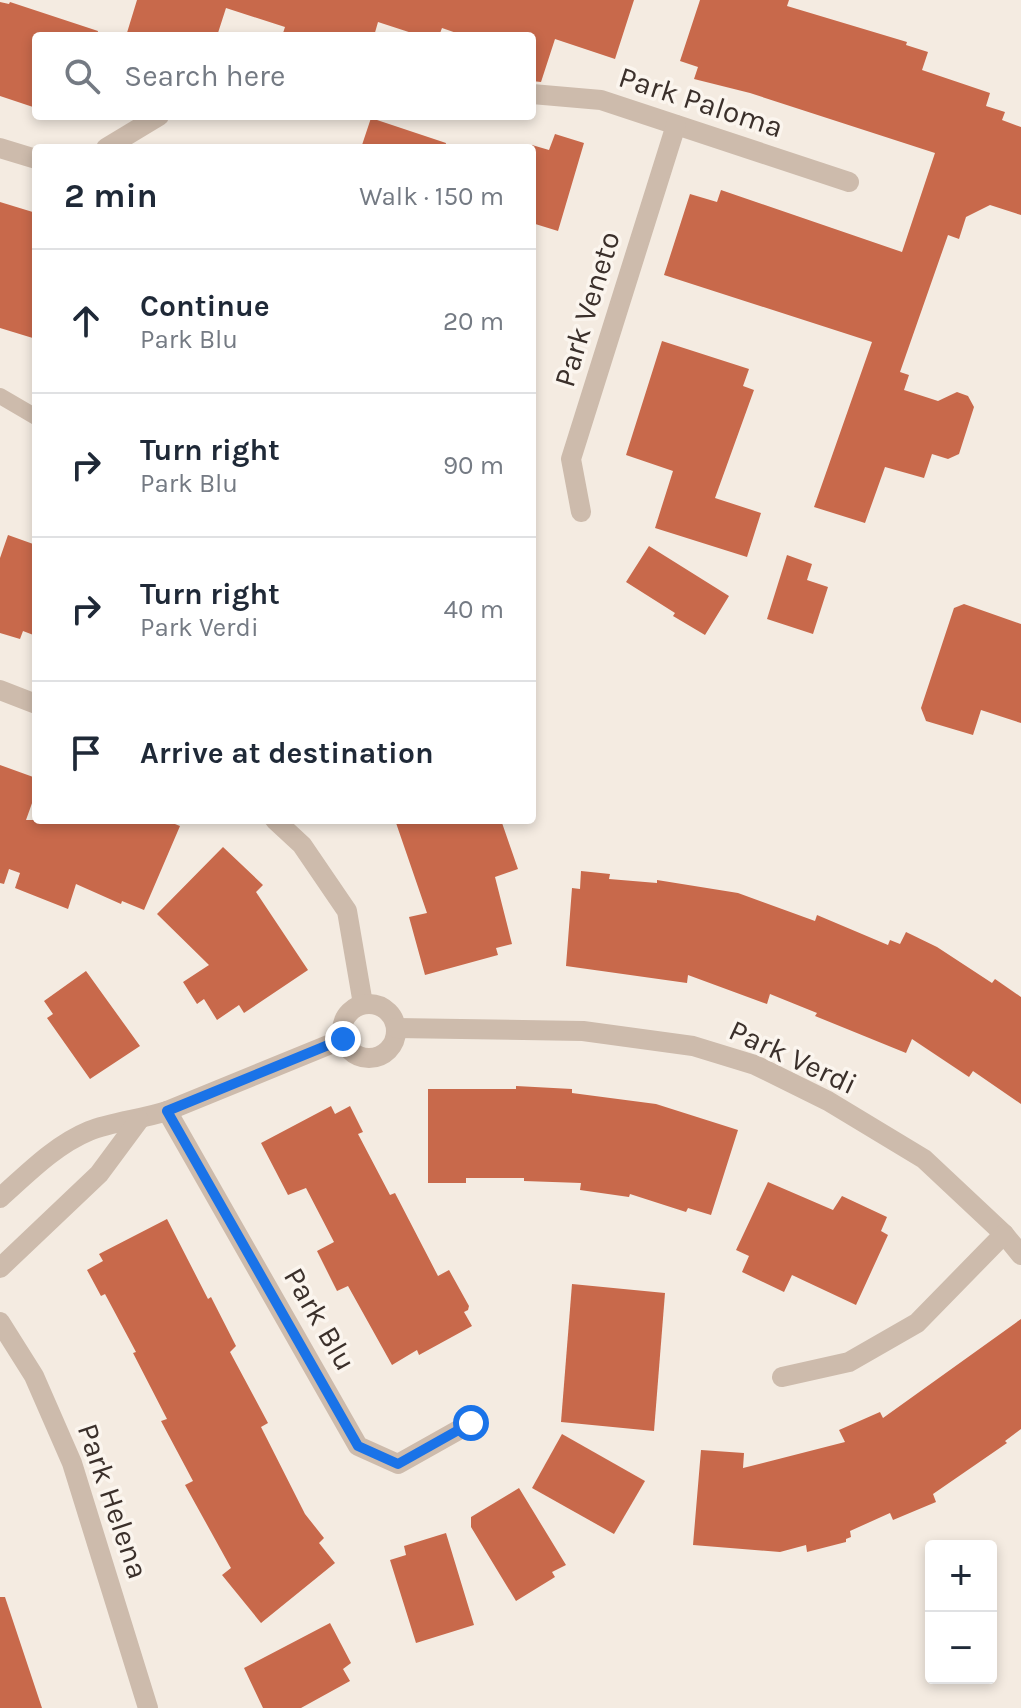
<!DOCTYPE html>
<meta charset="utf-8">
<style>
body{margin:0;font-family:Karla,sans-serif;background:#f6f6f7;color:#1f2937}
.controls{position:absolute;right:24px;bottom:24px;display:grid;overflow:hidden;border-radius:8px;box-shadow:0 4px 12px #0003}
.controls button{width:72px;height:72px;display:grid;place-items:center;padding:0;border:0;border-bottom:2px solid #e0e1e3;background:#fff;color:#1f2937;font:40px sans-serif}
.stop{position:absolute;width:24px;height:24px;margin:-18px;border:6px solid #1a73e8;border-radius:50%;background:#fff}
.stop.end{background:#1a73e8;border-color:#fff;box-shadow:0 2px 8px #0008}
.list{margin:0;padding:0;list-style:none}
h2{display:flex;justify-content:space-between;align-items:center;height:104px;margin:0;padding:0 32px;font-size:34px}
h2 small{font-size:26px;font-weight:400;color:#747a83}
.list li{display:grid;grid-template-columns:52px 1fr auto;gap:24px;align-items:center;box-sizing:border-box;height:144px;padding:0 32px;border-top:2px solid #e0e1e3}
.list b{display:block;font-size:30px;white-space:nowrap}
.list p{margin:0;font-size:26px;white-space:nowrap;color:#747a83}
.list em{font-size:26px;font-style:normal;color:#747a83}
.icon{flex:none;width:44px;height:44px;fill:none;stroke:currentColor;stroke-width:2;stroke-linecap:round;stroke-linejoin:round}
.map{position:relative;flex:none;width:1021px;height:1708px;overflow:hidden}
.search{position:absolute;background:#fff;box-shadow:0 4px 12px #0003;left:32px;top:32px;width:504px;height:88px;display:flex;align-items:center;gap:20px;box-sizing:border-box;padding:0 28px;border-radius:8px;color:#747a83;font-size:30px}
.panel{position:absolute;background:#fff;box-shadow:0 4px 12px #0003;left:32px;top:144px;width:504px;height:680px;border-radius:8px}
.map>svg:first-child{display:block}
</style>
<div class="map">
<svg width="1021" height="1708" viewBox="0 0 1021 1708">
<rect width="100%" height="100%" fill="#f4ebe1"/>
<g fill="#c8694b">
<polygon points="137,0 634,0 615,59 555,39 541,82 532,81 532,36 465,36 442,28 439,36 421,36 378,22 374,36 282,36 285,27 226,8 217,36 126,36"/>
<polygon points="700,0 789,0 787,6 907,42 906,45 928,52 922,70 990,93 986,106 1005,112 1002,120 1021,127 1021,215 990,205 966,217 959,239 948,235 900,372 909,375 904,390 938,401 957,392 968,396 974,407 959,454 948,459 932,454 924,478 885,467 865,523 814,507 872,342 664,275 690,194 717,202 721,190 902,252 935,153 750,93 694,79 698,67 680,61"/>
<polygon points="0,2 9,4 10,2 98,31 97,36 36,36 36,108 0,96"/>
<polygon points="371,118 446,143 445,148 361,148"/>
<polygon points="555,134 584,143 558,231 532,223 532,145 549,150"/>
<polygon points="0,202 36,213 36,339 0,328"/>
<polygon points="662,341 749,369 743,386 754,390 715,498 761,513 747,557 655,528 673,471 626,455"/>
<polygon points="8,535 36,545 36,636 23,631 20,639 0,633 0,558"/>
<polygon points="649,546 729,596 705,635 673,616 675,613 626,582"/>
<polygon points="787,555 812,564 807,580 828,587 813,634 767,619"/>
<polygon points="964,604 1021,624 1021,723 981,710 973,735 926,721 921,708 954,608"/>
<polygon points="0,765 36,778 36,792 26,820 165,820 180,826 144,910 122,901 121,904 76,884 68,909 15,888 20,873 9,869 4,884 0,883"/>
<polygon points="395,820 501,820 518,869 495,877 512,944 496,948 498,955 425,975 409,917 427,913"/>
<polygon points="223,847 263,885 256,892 308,970 244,1013 239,1005 217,1020 204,999 197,1004 183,982 209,965 157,914"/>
<polygon points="581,871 610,874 609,879 657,883 657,880 738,893 815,921 817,915 888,945 890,940 900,944 906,932 937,947 992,983 995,979 1021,997 1021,1104 973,1071 969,1077 912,1039 906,1053 815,1016 817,1013 770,994 767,1004 688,975 687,983 566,966 572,888 580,889"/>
<polygon points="86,971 140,1046 90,1079 47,1018 53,1014 44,1001"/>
<polygon points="516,1086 572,1089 572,1093 656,1104 738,1130 711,1215 688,1208 686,1212 630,1194 629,1197 580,1190 581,1183 524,1181 524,1178 466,1178 466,1183 428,1183 428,1089 516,1089"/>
<polygon points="331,1106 335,1114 350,1106 363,1132 358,1134 390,1195 395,1193 438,1276 449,1270 469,1306 468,1310 464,1312 472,1326 419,1355 417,1350 392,1365 348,1286 337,1291 317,1251 334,1242 306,1188 288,1195 261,1143"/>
<polygon points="768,1182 833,1210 842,1196 887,1217 881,1231 888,1235 856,1305 792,1275 784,1292 742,1272 749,1256 736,1250"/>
<polygon points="167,1219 208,1299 211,1297 236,1346 230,1352 268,1423 261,1427 305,1514 324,1538 319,1543 335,1563 261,1623 222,1575 231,1568 185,1485 193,1481 161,1421 167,1419 133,1353 136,1352 105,1294 101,1296 87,1270 103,1261 99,1254"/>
<polygon points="572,1284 665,1293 654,1431 561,1422"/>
<polygon points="1021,1319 1021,1429 1005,1441 1007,1443 933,1494 936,1502 893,1520 890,1513 850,1531 851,1537 846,1539 846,1542 807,1552 806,1545 780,1552 693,1545 701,1450 744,1453 743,1468 845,1442 839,1430 880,1412 883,1418"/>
<polygon points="562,1434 645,1481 614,1534 532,1488"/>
<polygon points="519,1488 566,1565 552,1572 555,1577 516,1601 471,1527 471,1517"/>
<polygon points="446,1533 474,1625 416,1643 390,1560 406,1555 404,1546"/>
<polygon points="0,1597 5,1597 42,1708 0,1708"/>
<polygon points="330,1623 351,1663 343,1669 350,1681 301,1708 263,1708 244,1668"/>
</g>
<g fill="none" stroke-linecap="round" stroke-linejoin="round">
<polyline stroke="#cdbbac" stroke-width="16" points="0,396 36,417"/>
<g stroke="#cdbbac" stroke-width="20">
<polyline points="532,94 601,100 849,182"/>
<polyline points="0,148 36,159"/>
<polyline points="106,148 159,116"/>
<polyline points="581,512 571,459 676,125"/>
<polyline points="0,690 36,704"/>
<polyline points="275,820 302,845 347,911 363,1004"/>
<circle cx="369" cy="1031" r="27"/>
<polyline points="396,1028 583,1031 693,1046 755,1065 828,1101 924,1159 1004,1234 1021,1255"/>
<polyline points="167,1111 358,1446 398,1464 471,1423"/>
<path d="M0,1198c27,-24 55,-53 89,-67 22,-9 54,-12 78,-20l176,-72"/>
<polyline points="0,1268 99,1174 139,1120"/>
<polyline points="0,1322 34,1376 72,1463 148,1708"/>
<polyline points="782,1377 849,1362 917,1323 1004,1234"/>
</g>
</g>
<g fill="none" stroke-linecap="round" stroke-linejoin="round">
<polyline stroke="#1a73e8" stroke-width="10" points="343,1039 167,1111 358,1446 398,1464 471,1423"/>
</g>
<g text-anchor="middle" stroke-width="7" stroke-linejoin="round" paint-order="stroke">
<g font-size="30" fill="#3b302b" stroke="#fbf5ee">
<text transform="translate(701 102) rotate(18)" y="10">Park Paloma</text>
<text transform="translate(587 309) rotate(-73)" y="10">Park Veneto</text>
<text transform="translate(793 1057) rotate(25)" y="10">Park Verdi</text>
<text transform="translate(320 1319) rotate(60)" y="10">Park Blu</text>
<text transform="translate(113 1501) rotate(71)" y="10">Park Helena</text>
</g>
</g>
</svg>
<div class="controls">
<button>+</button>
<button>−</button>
</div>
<div class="stop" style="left:471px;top:1423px"></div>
<div class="stop end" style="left:343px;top:1039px"></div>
<div class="search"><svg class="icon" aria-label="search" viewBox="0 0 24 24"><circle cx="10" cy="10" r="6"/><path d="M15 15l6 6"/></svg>Search here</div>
<section class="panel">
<h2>2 min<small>Walk · 150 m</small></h2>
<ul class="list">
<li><svg class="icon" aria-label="ahead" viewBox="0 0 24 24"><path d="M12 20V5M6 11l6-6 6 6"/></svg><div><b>Continue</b><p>Park Blu</p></div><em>20 m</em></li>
<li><svg class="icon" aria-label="right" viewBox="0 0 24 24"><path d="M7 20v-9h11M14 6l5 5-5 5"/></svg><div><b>Turn right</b><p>Park Blu</p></div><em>90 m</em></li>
<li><svg class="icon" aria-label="right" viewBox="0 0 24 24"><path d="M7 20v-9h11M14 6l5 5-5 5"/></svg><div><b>Turn right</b><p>Park Verdi</p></div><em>40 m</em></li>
<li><svg class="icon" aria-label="arrive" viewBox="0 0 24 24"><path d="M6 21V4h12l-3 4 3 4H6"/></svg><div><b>Arrive at destination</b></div></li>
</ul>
</section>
</div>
